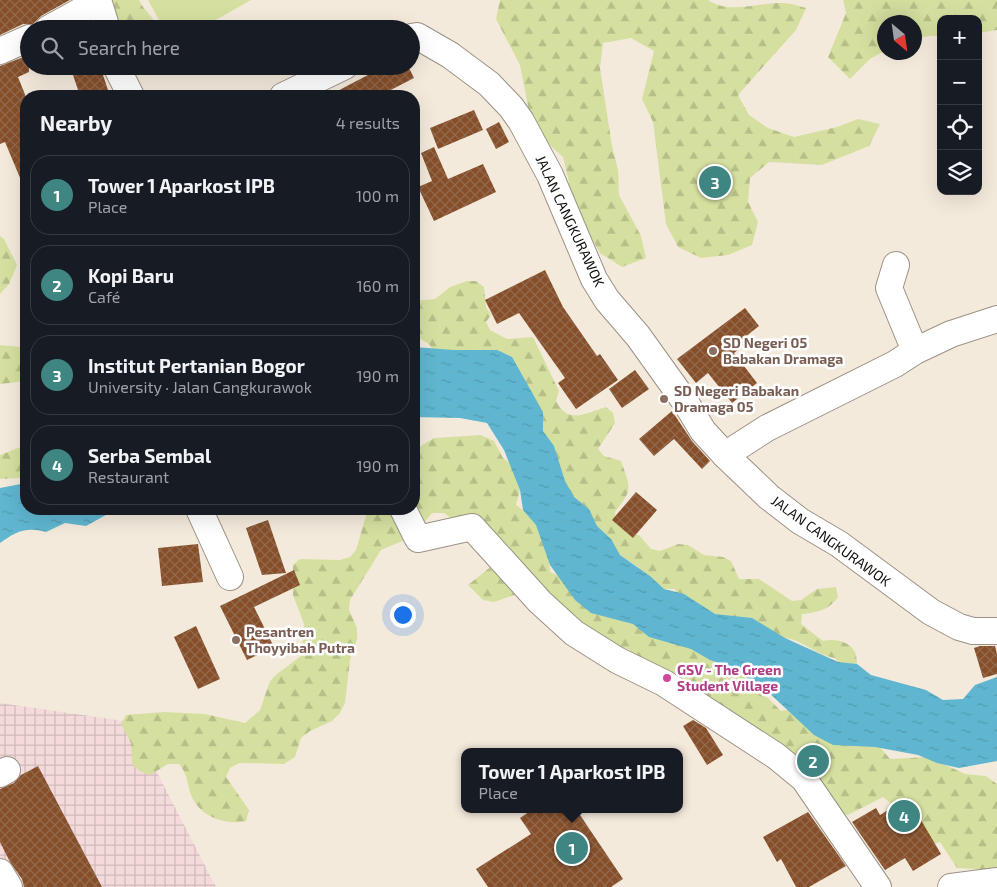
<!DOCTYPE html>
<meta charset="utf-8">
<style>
body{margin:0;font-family:"Exo 2",sans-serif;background:#242831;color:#f1f3f6}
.controls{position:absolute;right:15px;top:15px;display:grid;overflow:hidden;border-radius:10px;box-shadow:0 5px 20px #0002}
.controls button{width:45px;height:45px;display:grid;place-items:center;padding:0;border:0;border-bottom:1px solid #363941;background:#171b24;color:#f1f3f6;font:25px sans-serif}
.compass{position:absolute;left:877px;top:15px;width:45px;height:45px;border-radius:50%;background:#171b24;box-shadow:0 5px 20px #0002;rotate:151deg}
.you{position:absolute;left:402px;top:614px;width:18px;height:18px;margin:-12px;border:4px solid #fff;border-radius:50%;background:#1a73e8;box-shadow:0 0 0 8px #1a73e833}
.badge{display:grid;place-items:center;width:32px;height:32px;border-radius:50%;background:#3f8683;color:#fff;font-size:16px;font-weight:700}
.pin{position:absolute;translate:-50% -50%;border:2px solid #fff;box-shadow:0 1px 5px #0006}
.popup{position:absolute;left:461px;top:748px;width:222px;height:65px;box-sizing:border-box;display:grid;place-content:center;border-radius:10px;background:#171b24;filter:drop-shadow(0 1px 4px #0005);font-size:16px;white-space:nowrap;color:#9ea1a6}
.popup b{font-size:19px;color:#f1f3f6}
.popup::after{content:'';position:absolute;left:50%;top:100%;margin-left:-10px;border:10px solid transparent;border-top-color:#171b24}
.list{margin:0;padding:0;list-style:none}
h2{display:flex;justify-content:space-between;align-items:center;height:65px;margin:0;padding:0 20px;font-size:21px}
h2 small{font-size:16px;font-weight:400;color:#9ea1a6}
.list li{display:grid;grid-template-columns:32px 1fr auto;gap:15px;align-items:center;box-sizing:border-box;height:80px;margin:0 10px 10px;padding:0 10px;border:1px solid #363941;border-radius:20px}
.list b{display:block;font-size:19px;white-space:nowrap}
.list p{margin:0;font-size:16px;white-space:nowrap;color:#9ea1a6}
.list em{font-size:16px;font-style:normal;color:#9ea1a6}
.icon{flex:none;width:28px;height:28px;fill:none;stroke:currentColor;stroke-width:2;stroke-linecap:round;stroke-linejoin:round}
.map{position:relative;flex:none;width:997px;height:887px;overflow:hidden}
.search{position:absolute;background:#171b24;box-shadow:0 5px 20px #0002;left:20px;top:20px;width:400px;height:55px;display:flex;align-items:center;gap:12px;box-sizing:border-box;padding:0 18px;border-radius:28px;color:#9ea1a6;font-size:19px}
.panel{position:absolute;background:#171b24;box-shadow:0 5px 20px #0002;left:20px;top:90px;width:400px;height:425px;border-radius:20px}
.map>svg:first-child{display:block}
</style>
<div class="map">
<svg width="997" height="887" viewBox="0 0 997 887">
<defs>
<pattern id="industrial-grid" width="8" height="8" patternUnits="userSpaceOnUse" patternTransform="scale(1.25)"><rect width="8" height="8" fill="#f5dadc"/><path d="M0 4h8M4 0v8" fill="none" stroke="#d1babb"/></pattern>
<pattern id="forest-firs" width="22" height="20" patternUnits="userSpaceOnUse" patternTransform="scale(1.25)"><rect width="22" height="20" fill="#d5e0a0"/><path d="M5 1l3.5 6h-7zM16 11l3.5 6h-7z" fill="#b6bf88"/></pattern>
<pattern id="water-ripples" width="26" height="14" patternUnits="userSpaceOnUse" patternTransform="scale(1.25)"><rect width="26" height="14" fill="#60b6d0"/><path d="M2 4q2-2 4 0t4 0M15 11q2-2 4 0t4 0" fill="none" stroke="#529bb1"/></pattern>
<pattern id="building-cross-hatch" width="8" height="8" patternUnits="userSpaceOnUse" patternTransform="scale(1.25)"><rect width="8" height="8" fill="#864f2a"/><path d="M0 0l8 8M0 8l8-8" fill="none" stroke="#92694d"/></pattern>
</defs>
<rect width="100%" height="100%" fill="#f4eadc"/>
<polygon fill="url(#industrial-grid)" points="0,703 131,722 216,887 0,887"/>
<g fill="url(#forest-firs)">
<path d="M106,0h33c5,11 16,18 20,29h-43z"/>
<path d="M500,0h208c22,15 50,2 75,3 7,0 16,3 23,5l-10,22 -58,65 11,20 19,13 26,9 43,-10 21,-8 22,5 -11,22 -47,19 -53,-3 -19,16 -2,24 10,20 -6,23 -24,10 -27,3 -23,-11 -12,-23 -13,-102 -11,-23 12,-48 -23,-13 -28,5 -3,25 12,78 6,24 1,25 22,41 5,22 -24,9 -22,-14 -25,-45 -12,-51 -20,-18 -13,-23 -10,-51 -24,-46z"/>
<polygon points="843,0 997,0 997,30 978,33 978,19 941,19 941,36 929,36 915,39 914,22 884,22 884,51 870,59 850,79 828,57 846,13"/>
<polygon points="0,236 4,239 17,265 9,284 0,294"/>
<path d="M467,281h9l8,6 2,20 5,8 -5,7 4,8 17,9 26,-2 26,54 -3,10c12,24 30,12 50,6l7,6 2,10 -17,26 6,7 17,5c10,28 12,28 -6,51l1,10 14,13h9l12,14 9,2 18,-7 10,1 16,10 19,2 8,4 8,18h20l33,22 9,-1 16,-11 19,-2 2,10c-10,14 -20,15 -36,17l-1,10 22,17c11,-3 29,0 33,14 1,5 1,11 2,16l-20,-9 -3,-4c-19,-3 -32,-18 -50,-20l-69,-16 -37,-23 -4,-10h-11l-13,-6 -13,-16 -18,-12 -180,-194 -11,-17 -15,-9v-34l21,-2 15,-12z"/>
<polygon points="0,345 20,347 26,351 26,381 0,384"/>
<path d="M481,435l13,6 9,17 8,6 9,26 -4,15 7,5 24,26 3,36 19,8 55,41 76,23 10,16 20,7 19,12 32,32 19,-3 73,31 17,20 38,-2 37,17 21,2 11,8v86l-40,-2 -17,-26 -22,8 -26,-46 -9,-7 -35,18 -11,-4 -18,-13v-22l-183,-119 -8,-8 -43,-7 -59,-46 -12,-1 -20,7 -11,-2 -15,-15 25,-20 -39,-45 -10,-7h-12l-20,24 -31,13 -31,50 -1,10 8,18v11l-7,21 -5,43 -5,10 -8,8 -22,10 -9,7 -6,19 -11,7 -45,-1 -9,5 -4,9 23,33 -3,11c-18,4 -39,-2 -50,-17 -10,-13 -6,-28 -17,-40h-11l-18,11 -11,-4 -7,-7 -1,-21 -10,-19 5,-9 38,-3 41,2 40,9 15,-13 10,-29 7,-7 24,-18 3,-32 -11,-29v-30l7,-6 40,1 10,-3 6,-7 12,-41h46v-59l20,-12z"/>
<polygon points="26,445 26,476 21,478 0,479 0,455"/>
</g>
<polygon fill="#d5e0a0" points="148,0 251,0 200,29 164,29"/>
<g fill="url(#water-ripples)">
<polygon points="414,347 454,350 497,350 512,357 543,412 543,431 554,446 565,481 574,497 589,509 597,526 611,539 620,555 650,576 664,589 684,594 715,614 752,618 785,638 838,662 857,664 871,675 926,690 943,700 963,699 975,685 997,677 997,761 959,768 937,763 918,755 875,747 833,745 814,735 766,690 730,667 710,660 691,649 649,637 633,624 591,613 575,600 550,565 536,525 523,510 520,490 504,450 487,423 460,418 414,417"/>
<path d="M26,483v26h89l-2,2 -27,15 -21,-3 -19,9c-20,-6 -31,0 -46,11v-55z"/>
</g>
<g fill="url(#building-cross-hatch)">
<polygon points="0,0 70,0 41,16 33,24 23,24 0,35"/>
<polygon points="29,55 29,72 18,77 26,97 26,192 5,142 0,144 0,66"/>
<polygon points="70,66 100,66 110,96 80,96"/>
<polygon points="385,66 408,66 414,78 379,96 328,96"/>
<polygon points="474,110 483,130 438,149 430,128"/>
<polygon points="499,122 509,142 496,149 486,129"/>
<polygon points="434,147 448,179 483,164 496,192 434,221 418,187 432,181 421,153"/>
<polygon points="545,270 563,307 597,356 600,354 618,380 576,409 558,383 565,378 519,313 497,324 485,300"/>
<polygon points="745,308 759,326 745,337 748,342 734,353 757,383 732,403 708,373 696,383 677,359"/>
<polygon points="635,370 649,389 622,408 609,389"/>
<polygon points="672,411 692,441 710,461 702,469 674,439 654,456 639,439"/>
<polygon points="636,492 657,510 633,538 612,520"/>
<polygon points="268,520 286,573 262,575 246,528"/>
<polygon points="198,544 203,582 162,586 158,548"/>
<polygon points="294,570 300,585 254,607 274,647 247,660 220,606"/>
<polygon points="196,626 220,679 198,689 174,637"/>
<polygon points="980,646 995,646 997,654 997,674 983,678 974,648"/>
<polygon points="693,720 706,728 723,755 707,765 683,726"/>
<polygon points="38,766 102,887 24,887 22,879 10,862 0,842 0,789 14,783 21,775"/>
<polygon points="908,798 941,854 913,871 905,858 885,870 852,822 876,808 880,815"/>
<polygon points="533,809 576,809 623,879 611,887 488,887 476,869 531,834 520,818"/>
<polygon points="808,812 846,866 809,887 796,887 781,859 777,862 763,837"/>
</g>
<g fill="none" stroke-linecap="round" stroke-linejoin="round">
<g stroke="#9b9285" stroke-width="28">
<g id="minor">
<polyline points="98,0 107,29"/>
<polyline points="48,29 79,12 94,0"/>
<polyline points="411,37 417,36 450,55 489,84 511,107 521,121 550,175 594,279 607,300 638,336 686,403 703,431 725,455 769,497 800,521 839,544 931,612 959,627 973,631 997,631"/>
<polyline points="0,51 29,38"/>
<polyline points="116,66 131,96"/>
<polyline points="283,96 345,66"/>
<polyline points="896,265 889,288 915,351"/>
<polyline points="725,455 767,428 895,364 915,351 951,334 997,319"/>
<polyline points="199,509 230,577"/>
<polyline points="403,509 418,539 472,527 540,602 574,633 617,660 664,683 776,756 804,779 878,887"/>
<polyline points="0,774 7,770"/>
<polyline points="0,872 9,887"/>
<polyline points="951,887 997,881"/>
</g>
</g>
<use href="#minor" stroke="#fff" stroke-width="26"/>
</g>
<g fill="#8d6e63" stroke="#fff" stroke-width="2">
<circle cx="713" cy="351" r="5"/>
<circle cx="664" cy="399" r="5"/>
<circle cx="236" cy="640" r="5"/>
</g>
<circle fill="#d1479c" stroke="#fff" stroke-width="2" cx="667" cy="678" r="5"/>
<g text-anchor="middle" stroke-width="5" stroke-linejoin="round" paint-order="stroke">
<g font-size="14" fill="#110e09" stroke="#fff">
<text transform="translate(570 221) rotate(65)" y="5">JALAN CANGKURAWOK</text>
<text transform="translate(831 541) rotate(36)" y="5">JALAN CANGKURAWOK</text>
</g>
<g font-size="14" font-weight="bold" fill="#785e54" stroke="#fff" text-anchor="start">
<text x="723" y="348">SD Negeri 05<tspan x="723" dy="16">Babakan Dramaga</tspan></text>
<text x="674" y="396">SD Negeri Babakan<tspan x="674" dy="16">Dramaga 05</tspan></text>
<text x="246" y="637">Pesantren<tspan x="246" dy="16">Thoyyibah Putra</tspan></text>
</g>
<g font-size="14" font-weight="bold" fill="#b23c85" stroke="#fff" text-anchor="start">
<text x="677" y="675">GSV - The Green<tspan x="677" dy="16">Student Village</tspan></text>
</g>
</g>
</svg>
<div class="controls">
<button>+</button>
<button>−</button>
<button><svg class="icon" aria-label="locate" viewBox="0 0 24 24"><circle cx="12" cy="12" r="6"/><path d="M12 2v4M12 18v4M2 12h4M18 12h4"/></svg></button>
<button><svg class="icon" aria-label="layers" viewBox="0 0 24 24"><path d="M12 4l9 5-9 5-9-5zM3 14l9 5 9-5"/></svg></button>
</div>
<svg class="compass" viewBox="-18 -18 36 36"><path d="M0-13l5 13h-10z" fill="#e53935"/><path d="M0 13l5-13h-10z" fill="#9ea1a6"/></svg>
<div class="you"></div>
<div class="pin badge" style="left:572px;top:848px">1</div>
<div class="popup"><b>Tower 1 Aparkost IPB</b>Place</div>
<div class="pin badge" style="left:813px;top:761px">2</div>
<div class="pin badge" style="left:715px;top:182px">3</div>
<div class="pin badge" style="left:904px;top:816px">4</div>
<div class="search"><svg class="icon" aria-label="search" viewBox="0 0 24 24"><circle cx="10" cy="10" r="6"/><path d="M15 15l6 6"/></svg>Search here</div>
<section class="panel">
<h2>Nearby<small>4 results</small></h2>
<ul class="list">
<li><span class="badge">1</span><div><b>Tower 1 Aparkost IPB</b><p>Place</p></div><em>100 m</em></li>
<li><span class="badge">2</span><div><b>Kopi Baru</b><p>Café</p></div><em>160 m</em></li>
<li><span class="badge">3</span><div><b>Institut Pertanian Bogor</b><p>University · Jalan Cangkurawok</p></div><em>190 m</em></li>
<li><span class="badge">4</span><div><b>Serba Sembal</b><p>Restaurant</p></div><em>190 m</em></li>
</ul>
</section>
</div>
